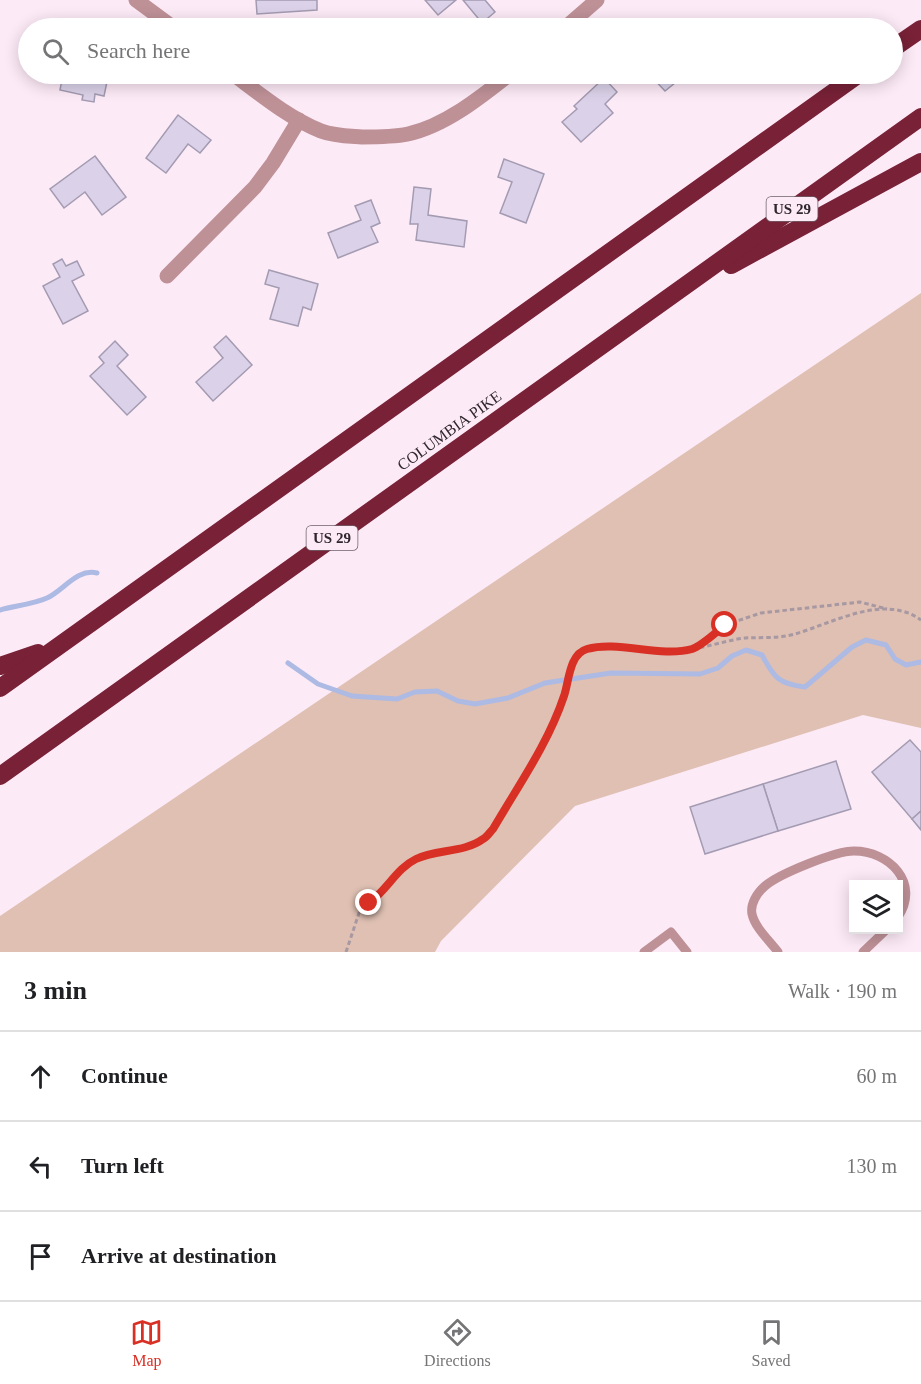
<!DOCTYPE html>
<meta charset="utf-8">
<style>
body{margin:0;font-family:"Times New Roman",serif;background:#f6f6f6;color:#202124}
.controls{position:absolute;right:18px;bottom:18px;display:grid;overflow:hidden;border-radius:0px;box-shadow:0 3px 15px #0003}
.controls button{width:54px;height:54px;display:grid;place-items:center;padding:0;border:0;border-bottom:2px solid #e0e0e0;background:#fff;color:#202124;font:30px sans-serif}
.stop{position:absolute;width:18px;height:18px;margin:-14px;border:4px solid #d93025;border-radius:50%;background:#fff}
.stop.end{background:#d93025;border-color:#fff;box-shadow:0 2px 6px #0008}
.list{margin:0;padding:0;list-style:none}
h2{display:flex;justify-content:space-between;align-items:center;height:78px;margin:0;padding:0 24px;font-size:26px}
h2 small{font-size:20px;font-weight:400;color:#757577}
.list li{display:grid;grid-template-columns:39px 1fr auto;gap:18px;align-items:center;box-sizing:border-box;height:90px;padding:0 24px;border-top:2px solid #e0e0e0}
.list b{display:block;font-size:22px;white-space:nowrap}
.list em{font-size:20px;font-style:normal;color:#757577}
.icon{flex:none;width:33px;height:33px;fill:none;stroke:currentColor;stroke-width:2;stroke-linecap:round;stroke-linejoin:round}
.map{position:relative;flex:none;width:921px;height:952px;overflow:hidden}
.search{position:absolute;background:#fff;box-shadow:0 3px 15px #0003;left:18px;right:18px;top:18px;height:66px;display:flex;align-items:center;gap:15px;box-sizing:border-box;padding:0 21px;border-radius:33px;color:#757577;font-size:22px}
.sheet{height:348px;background:#fff}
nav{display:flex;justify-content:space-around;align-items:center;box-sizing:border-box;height:84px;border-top:2px solid #e0e0e0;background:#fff;font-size:16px;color:#757577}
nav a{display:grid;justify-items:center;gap:3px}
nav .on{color:#d93025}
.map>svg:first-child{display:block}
</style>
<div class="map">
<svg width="921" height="952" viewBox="0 0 921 952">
<rect width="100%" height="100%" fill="#fdeaf7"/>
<polygon fill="#dfc0b3" points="921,293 921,728 863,715 575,806 441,941 435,952 0,952 0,916"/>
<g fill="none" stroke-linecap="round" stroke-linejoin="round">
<g stroke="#adbae3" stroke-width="5">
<path d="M0,610c14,-4 34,-6 47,-12 16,-7 30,-30 50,-25"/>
<path d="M288,663l30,21 34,12 45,3 18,-7 22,-1 21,10 17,3 33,-6 37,-15 66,-10 89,1 18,-6 14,-12 14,-6 16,5c12,23 17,29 43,32l47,-40 14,-7 20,5 9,14 11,6 15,-3"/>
</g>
</g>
<g fill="#dbd2e9" stroke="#a39bb1" stroke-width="1.5">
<polygon points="256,0 317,0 317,10 257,14"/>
<polygon points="425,0 456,0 438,15"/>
<polygon points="463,0 485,0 495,12 482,23"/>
<polygon points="63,74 114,74 113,78 108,77 104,96 95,94 94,102 82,100 83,95 60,90"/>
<polygon points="649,74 686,74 665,91"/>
<polygon points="604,78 617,92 605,104 613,113 581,142 562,122 577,109 574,106"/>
<polygon points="178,115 211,140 200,153 188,144 166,173 146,158"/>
<polygon points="95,156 126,197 102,215 85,192 64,208 50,189"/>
<polygon points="504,159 544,174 526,223 500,213 512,182 498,177"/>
<polygon points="414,187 431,189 428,215 467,221 464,247 416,240 418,224 410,224"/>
<polygon points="371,200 380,223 371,227 378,242 338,258 328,233 361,220 355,206"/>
<polygon points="62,259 66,266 77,261 84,275 72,281 88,311 63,324 43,286 60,277 53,264"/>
<polygon points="269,270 318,284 311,310 303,307 298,326 270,319 279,288 265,284"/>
<polygon points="226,336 252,365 213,401 196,382 223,358 214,347"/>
<polygon points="115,341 128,355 117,366 146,397 127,415 90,376 104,363 99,357"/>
<polygon points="910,740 921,752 921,811 912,819 872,772"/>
<polygon points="836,761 851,809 778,831 763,784"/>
<polygon points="763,784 778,831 705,854 690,807"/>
<polygon points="921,811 921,830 912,819"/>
</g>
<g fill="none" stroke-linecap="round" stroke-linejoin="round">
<g stroke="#a798a2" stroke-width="3" stroke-dasharray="4.5 3" stroke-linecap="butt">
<polyline points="694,647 725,625 761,613 860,602 887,609"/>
<path d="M346,952l13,-39 23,-19 23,-30 14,-7 49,-11 15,-7 10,-10c25,-43 55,-85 71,-132 4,-13 4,-34 14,-43 14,-14 59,-3 76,-3 14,0 28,-1 42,-3 16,-2 32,-8 49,-10 16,-1 33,1 50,-4 38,-11 89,-41 126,-14"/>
</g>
<g stroke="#be9197" stroke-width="9">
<polyline points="644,952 671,932 687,952"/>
<path d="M778,952c-8,-11 -23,-24 -26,-38 -2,-10 5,-21 13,-28 14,-12 70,-35 89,-35 35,0 67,32 44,66"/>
<polyline points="863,952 886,930"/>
</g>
<g stroke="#be9197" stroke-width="15">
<polyline points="136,0 174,28"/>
<polyline points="565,28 597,0"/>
<path d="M233,74c28,21 56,44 88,57 13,5 27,5 41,6 15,0 31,0 46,-3 37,-8 73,-37 102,-60"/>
<polyline points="167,276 255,187 273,163 299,120"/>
</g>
<g stroke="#782137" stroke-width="18">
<polyline points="892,49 921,29"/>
<polyline points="731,265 921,162"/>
<polyline points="0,666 38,653"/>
<polyline points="0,688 859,74"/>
<polyline points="0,776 921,117"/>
</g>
</g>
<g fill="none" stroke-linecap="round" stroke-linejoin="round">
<path stroke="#d93025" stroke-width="8" d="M369,903c18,-13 28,-35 47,-44 20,-10 48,-6 67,-20 4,-2 7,-7 10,-10 25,-43 55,-85 71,-133 5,-14 5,-42 23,-47 31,-9 73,9 105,0 11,-4 24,-17 33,-24"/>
</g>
<g text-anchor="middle" stroke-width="4.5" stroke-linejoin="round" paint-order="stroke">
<g fill="#fdeaf7" stroke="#6e626a" stroke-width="1.5">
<rect x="766.5" y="197" width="51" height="24" rx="4.5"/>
<rect x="306.5" y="526" width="51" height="24" rx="4.5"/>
</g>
<g font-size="15" font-weight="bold" fill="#30272d">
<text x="792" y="214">US 29</text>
<text x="332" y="543">US 29</text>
</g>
<g font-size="16" fill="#30272d" stroke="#fdeaf7">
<text transform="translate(449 430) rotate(-36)" y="6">COLUMBIA PIKE</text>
</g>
</g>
</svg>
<div class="controls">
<button><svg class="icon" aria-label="layers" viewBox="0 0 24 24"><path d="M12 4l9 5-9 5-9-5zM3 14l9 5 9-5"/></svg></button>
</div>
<div class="stop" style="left:725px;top:625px"></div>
<div class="stop end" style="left:369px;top:903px"></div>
<div class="search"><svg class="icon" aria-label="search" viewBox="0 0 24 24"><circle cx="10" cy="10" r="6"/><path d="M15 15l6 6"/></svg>Search here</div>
</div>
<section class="sheet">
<h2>3 min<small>Walk · 190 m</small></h2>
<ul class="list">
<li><svg class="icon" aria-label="ahead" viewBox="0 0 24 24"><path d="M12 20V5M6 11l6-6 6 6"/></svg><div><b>Continue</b></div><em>60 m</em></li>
<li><svg class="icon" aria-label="left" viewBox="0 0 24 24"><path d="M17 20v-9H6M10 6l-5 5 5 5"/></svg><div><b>Turn left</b></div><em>130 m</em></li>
<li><svg class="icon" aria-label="arrive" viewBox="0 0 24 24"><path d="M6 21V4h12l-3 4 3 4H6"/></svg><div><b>Arrive at destination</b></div></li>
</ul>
</section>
<nav>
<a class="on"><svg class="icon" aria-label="map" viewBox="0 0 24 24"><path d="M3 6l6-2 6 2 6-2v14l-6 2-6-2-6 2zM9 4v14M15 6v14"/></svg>Map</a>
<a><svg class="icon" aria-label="directions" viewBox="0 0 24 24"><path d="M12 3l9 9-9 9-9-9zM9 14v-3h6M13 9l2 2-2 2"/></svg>Directions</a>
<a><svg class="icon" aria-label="saved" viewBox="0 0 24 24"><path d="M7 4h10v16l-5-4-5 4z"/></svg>Saved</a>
</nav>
